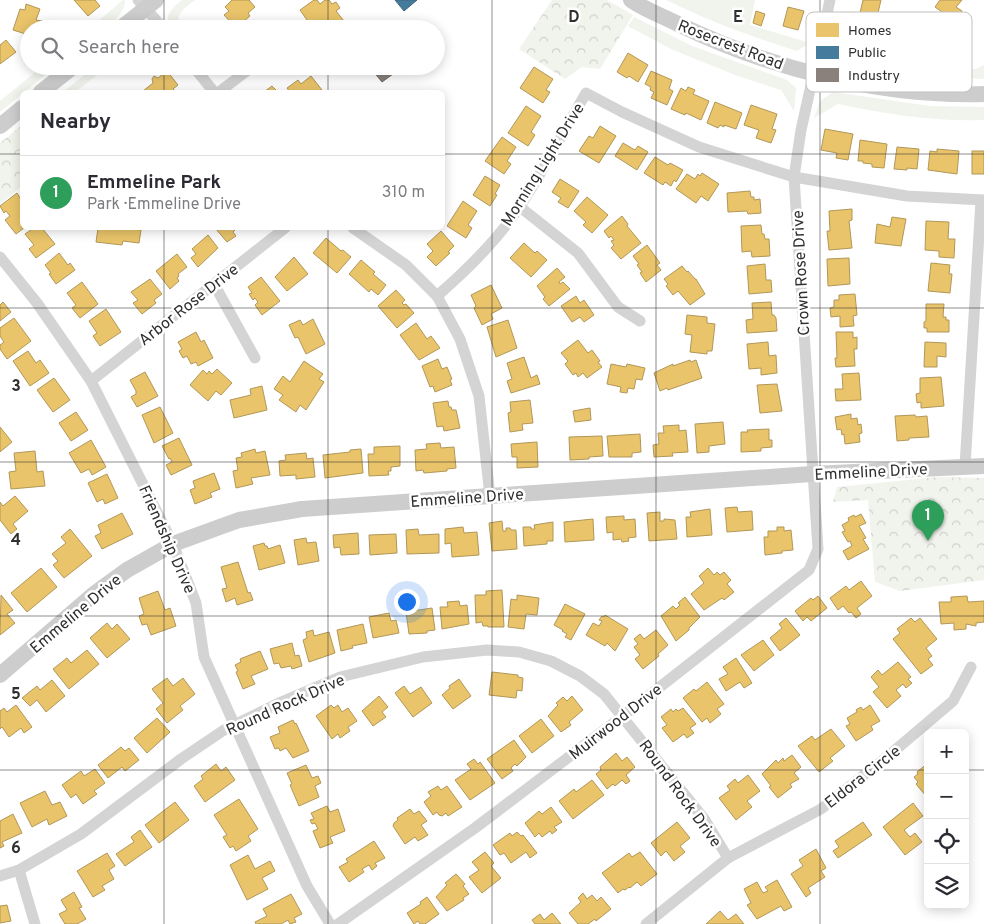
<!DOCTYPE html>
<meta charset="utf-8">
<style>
body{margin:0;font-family:Overpass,sans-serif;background:#f2f2f3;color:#2b2b33}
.controls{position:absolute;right:15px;bottom:15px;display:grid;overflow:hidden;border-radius:8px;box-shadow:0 2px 12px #0003}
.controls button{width:45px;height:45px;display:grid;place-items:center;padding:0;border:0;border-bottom:1px solid #e1e1e2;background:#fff;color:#2b2b33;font:25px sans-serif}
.you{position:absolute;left:406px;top:601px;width:18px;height:18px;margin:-12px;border:4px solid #fff;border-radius:50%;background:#1a73e8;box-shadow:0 0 0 8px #1a73e833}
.badge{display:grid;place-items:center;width:32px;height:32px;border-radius:50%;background:#ea580c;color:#fff;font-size:16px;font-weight:700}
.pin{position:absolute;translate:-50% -41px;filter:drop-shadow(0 1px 2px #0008)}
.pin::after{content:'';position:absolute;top:26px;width:18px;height:15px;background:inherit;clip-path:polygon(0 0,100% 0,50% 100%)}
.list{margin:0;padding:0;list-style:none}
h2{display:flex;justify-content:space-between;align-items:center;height:65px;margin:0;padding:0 20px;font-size:21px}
h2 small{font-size:16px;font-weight:400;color:#7c7c81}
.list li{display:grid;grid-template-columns:32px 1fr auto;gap:15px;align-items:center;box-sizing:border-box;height:75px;padding:0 20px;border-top:1px solid #e1e1e2}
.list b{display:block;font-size:19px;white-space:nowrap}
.list p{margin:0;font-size:16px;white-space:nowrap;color:#7c7c81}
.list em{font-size:16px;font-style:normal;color:#7c7c81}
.icon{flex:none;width:28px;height:28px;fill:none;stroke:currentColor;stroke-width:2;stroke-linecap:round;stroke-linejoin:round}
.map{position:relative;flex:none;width:984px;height:924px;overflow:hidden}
.search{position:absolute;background:#fff;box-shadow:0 2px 12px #0003;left:20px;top:20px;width:425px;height:55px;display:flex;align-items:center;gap:12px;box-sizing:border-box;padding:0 18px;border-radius:28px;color:#7c7c81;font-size:19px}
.panel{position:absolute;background:#fff;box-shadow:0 2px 12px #0003;left:20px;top:90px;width:425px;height:140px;border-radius:8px}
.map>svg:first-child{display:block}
</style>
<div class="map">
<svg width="984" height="924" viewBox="0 0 984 924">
<defs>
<pattern id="park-crowns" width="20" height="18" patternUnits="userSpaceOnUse" patternTransform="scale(1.25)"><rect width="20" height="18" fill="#f1f4ed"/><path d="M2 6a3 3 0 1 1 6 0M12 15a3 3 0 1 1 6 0" fill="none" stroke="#cfd2cc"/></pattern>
</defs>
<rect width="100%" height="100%" fill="#fff"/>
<g fill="#f1f4ed">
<path d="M123,0h2c1,10 -13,26 -23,29 -3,1 -9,0 -13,0z"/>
<path d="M182,0h13c-12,9 -18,13 -18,29h-6c-8,-13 1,-21 11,-29z"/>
<path d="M666,0h89l-5,25 60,18 -13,8c-45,-14 -88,-30 -131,-51z"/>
<polygon points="634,17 692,46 787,80 796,88 794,111 781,90 735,75 671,49 628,26"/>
<polygon points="834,50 859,58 925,67 976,69 984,65 984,79 911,75 841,61"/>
<polygon points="43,66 56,66 0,112 0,101"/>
<polygon points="96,66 109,66 75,92 63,92"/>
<path d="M833,92l97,14 54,1v13c-48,2 -100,-6 -146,-16l-24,14 6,-17z"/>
</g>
<g fill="url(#park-crowns)">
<polygon points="552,0 607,0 633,15 600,69 582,67 565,79 519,49"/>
<polygon points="22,125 22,186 0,204 0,143"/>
<polygon points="937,477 984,478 984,580 900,591 875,582 868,500 833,502 837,487"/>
</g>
<g fill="#e9c46a" stroke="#b19758">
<polygon points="74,0 95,0 100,6 88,16"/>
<polygon points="232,0 249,0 255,7 248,13 250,16 236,28 224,15 229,11 225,7"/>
<polygon points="314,0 317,0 320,4 325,0 329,0 332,4 336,2 340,8 336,11 344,21 333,29 327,29 325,27 321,29 316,23 312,27 300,10"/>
<polygon points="863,0 881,0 877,17 860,13"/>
<polygon points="940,0 962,0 956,7 962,11 955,21 935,7"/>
<polygon points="26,4 40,9 36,20 42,21 40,29 29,29 29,35 13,30 20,9 25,10"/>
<polygon points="788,7 804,11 798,30 783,26"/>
<polygon points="756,11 765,14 761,26 753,23"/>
<polygon points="6,40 16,52 0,64 0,45"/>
<polygon points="628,53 648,65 638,82 629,76 627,78 617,72"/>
<polygon points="320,66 339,66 339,70 320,72"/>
<polygon points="534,67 553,79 546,90 550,92 543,103 520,88"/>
<polygon points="167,71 178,85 173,89 174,90 171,92 145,92 143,91 153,83 152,79 154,76 158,78"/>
<polygon points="651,71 672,80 669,89 673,91 667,105 651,98 654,92 650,90 651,87 645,84"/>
<polygon points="311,76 322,90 319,92 290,92 287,88 298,80 301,84"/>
<polygon points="272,86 278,92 264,92"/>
<polygon points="688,87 695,90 693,94 709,101 701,120 686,113 685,115 671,109 681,88 686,91"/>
<polygon points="715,102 742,113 736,129 724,125 724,127 720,125 718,128 707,123"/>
<polygon points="751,105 777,114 772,129 776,130 771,143 756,138 759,130 744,125"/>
<polygon points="526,106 541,116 531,132 535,135 528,146 508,133"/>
<polygon points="600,126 616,136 599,163 579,151 589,136 593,138"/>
<polygon points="825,129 853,134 848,160 836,158 837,153 821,150"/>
<polygon points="502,137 516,147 507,161 511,164 504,174 485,161"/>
<polygon points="860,140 887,144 884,168 872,167 872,164 863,163 863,161 858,161"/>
<polygon points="623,143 635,150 638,146 648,152 637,170 615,156"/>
<polygon points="897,147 919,149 917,169 907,168 907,170 894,169"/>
<polygon points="937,149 959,151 957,174 928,170 930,151 937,152"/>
<rect x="972" y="151" width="12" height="23"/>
<polygon points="655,157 668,165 670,163 683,170 676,182 674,180 671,186 665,182 663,185 644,173"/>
<polygon points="702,173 719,184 708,201 701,196 696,203 676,189 687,174 695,179 698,174 700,176"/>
<polygon points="485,176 500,185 495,194 497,195 490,206 473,195"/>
<polygon points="560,179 579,191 568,208 558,202 561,198 552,192"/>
<polygon points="750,191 751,197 754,197 754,200 760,199 761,213 748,214 747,211 728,212 727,193"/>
<polygon points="17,193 22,201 22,228 24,228 16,234 5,220 10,216 6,211 4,213 0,206"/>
<polygon points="587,197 608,215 592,233 583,225 586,222 574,211"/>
<polygon points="463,201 477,211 468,225 472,228 466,238 447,226"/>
<polygon points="852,209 852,220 849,221 852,248 829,250 827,231 830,231 829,211"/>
<polygon points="622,216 628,224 627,226 641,243 621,259 611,248 614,245 611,241 614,240 611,236 609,238 604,231"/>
<polygon points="892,217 906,219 901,246 875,243 877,224 890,227"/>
<polygon points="926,221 949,222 948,239 955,239 954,258 939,257 939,251 925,250"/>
<polygon points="761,225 762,234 764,234 765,239 769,239 770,256 752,257 751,251 742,252 741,226"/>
<polygon points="34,228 42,228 55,244 36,258 29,249 34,245 25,234"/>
<polygon points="98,228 125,228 141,230 139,243 123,241 122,245 96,242"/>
<polygon points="215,228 236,228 236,229 233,232 236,236 227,242"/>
<polygon points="441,231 454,246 448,252 450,253 436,266 427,257 433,251 427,244"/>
<polygon points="208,235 218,248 198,267 191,258 196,254 192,249"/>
<polygon points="326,238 341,251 343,250 351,257 337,273 313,253"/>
<polygon points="524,243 535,253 537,251 547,260 531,277 510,258"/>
<polygon points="647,245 660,263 657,265 661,270 646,282 640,273 642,272 637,265 639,264 633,256"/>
<polygon points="59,253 68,265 70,263 75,270 56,284 49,274 51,273 45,265"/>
<polygon points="177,254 187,267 178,274 179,276 177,278 179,281 170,289 156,271"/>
<polygon points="294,257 308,274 287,291 275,277"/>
<polygon points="849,258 850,284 828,286 827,259"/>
<polygon points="361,260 375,272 373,274 386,285 378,295 371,289 369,292 349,274"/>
<polygon points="931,263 950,265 949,274 952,274 950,293 928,291"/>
<polygon points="765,264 766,280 771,280 772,292 749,294 747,266"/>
<polygon points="682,266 687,272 688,271 695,279 696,279 705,294 690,305 678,291 673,295 666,286 668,284 664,279"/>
<polygon points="557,268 565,277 559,282 560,284 563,282 570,289 549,306 543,299 545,297 537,286"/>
<polygon points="261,277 280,301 262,315 255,305 258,302 255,298 253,300 249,294 252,293 248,287"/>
<polygon points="150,279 162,294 154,300 156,303 142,314 133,303 138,300 131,292"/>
<polygon points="82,282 98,304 80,318 72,308 76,305 67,293"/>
<polygon points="491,285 502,308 491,314 493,319 482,325 474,308 476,306 471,295"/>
<polygon points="396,290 405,300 402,303 404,305 406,304 414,313 397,328 378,306"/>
<polygon points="855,294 857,315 853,316 854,326 840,327 840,316 831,317 830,308 834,307 834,300 839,300 839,295"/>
<polygon points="576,296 580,303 584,300 594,315 584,322 580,317 572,322 561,306"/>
<polygon points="3,302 11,312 0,321 0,305"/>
<polygon points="771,302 772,315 774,315 776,318 777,331 747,333 746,320 753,319 752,303"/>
<polygon points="926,304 944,304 943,317 946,317 946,320 949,320 949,332 927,332 927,328 924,328 924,322 926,321"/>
<polygon points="106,309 121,332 100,346 93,336 97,333 89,321"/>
<polygon points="687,315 707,317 707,323 715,324 712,351 707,351 707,354 690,352 692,335 685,334"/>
<polygon points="14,318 31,341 7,359 0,349 0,345 4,342 0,336 0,328"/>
<polygon points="313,319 325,344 306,354 298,337 295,338 289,325 300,320 303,325"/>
<polygon points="508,320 517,348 496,357 487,327"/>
<polygon points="416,323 427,339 431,336 440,348 419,360 400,335"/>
<polygon points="196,332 201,342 204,340 213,358 198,366 196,362 191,364 187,356 183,358 179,351 182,349 178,342"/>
<polygon points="836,332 853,332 853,338 857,337 857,349 854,349 855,366 836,367 835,358 837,358"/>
<polygon points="578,340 588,353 592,350 600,361 598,362 602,367 587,378 583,373 578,377 576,373 573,375 565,364 568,361 561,353"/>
<polygon points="768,342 769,356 776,355 777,373 761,375 761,368 749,369 747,344"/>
<polygon points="925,342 946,343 946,357 937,356 937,367 924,367"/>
<polygon points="28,351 36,363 40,360 49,373 30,386 13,361"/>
<polygon points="524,357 531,378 537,375 540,384 511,393 507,381 512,379 507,363"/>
<polygon points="438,359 442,369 447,367 452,379 450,380 452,385 435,392 433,386 430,387 422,366"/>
<polygon points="690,360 691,362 696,360 702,378 668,390 667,388 660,391 654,373 673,364 673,366"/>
<polygon points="304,361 323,374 319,379 324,382 306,410 300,405 296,412 279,400 283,395 274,389 283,376 290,382"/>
<polygon points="611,364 626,367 627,364 645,368 642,380 636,379 634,389 628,388 627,393 620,392 621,387 607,384"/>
<polygon points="217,369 232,383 221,395 216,391 208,401 190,385 203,370 207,374 209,371 212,374"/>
<polygon points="145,372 158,396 137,407 131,397 136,394 136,391 130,380"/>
<polygon points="859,373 861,400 836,401 835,389 843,389 842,374"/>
<polygon points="941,377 944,406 921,408 921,402 917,403 916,394 920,393 920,378"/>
<polygon points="54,378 70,400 53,412 37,390"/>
<polygon points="777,384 782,411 760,413 757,385"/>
<polygon points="262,386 267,410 234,418 230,400 251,395 250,389"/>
<polygon points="530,400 533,423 522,424 523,430 510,432 508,413 511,412 510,402"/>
<polygon points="448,401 449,407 451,407 452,410 456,410 460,428 444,431 443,426 437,427 433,403"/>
<polygon points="160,407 173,433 154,443 142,415"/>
<polygon points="590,408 591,420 575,422 573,411"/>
<polygon points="76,412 88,430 71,441 59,423"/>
<polygon points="851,414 851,419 857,418 858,425 861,424 862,433 859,434 860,442 845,444 844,434 842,435 841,429 837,430 835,417"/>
<polygon points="915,415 916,417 927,416 929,437 909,438 909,440 897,441 895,416"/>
<polygon points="723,422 725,444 709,446 709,452 697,453 695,424"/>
<polygon points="679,425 679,431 686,430 688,452 672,453 673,456 654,457 653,445 659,444 658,433 664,433 663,426"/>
<polygon points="0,427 12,442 0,452"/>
<polygon points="769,429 769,440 772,440 772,447 761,448 761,451 741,452 741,432 748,432 747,430"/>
<polygon points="640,434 641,452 632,453 632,457 609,457 607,436"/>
<polygon points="602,436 603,456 589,457 589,459 570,460 569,437"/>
<polygon points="179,438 192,465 171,475 166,465 172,462 170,458 169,459 162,446"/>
<polygon points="91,440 106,467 92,475 89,469 81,473 69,453"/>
<polygon points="537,442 538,467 517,468 517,457 512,457 511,444"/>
<polygon points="440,443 441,448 454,447 456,468 447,469 447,471 424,473 423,470 416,471 415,450 427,449 426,444"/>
<polygon points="400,446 400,466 391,467 391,471 388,471 389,475 369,476 368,454 374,454 374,447"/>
<polygon points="255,449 256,453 265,451 270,475 251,478 253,484 236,488 233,471 238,470 236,458 242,457 241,453"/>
<polygon points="361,449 363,473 325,478 323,455 350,452 350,450"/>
<polygon points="35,451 37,472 43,471 45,486 11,489 9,472 16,471 14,453"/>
<polygon points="306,453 307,459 313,458 315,477 296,479 296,475 280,476 279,461 286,460 285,455"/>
<polygon points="214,473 220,489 210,493 212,497 195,504 190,490 195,488 193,481"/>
<polygon points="107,474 118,498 105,504 103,499 97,502 88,483"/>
<polygon points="15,496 28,511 13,524 17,529 11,534 0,520 0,502 3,506"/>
<polygon points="737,507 738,512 752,511 753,530 727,532 725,508"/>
<polygon points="710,509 712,535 687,537 686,517 691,517 690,512"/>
<polygon points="660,512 660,521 664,521 664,519 675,520 677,539 649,541 647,513"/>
<polygon points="122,513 133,534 102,549 95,536 101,533 98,525"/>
<polygon points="861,514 866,523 859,526 866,538 863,539 869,549 848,560 843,551 852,546 850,541 848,542 842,532 845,531 842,525 849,521 848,518 854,515 855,517"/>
<polygon points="624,516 624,520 635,519 636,537 628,538 629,541 622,542 621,539 613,540 613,532 607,533 606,517"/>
<polygon points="593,519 594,540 565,542 564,522"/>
<polygon points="502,521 503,531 506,531 506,528 510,528 511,530 516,530 517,549 492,551 489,523"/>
<polygon points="553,522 553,541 547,541 547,544 524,546 523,527 531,527 531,529 535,529 534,525"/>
<polygon points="463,527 464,533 477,532 479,555 452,557 451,543 445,544 445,529"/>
<polygon points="777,527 784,527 784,531 791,530 793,550 782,551 782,553 765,555 764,537 768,537 768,531 777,531"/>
<polygon points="70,529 92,556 64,578 53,565 58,561 52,554 66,543 61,537"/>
<polygon points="418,529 419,535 439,534 439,553 407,554 406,530"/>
<polygon points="358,533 359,554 341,555 340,547 334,548 333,535"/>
<polygon points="396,534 397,553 370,555 369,535"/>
<polygon points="306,538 307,543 316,542 319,561 298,565 294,540"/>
<polygon points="264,543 265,546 267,546 268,549 280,545 285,563 259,570 253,546"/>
<polygon points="238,562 248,593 250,592 253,600 237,605 235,598 226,602 222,589 227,588 221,567"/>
<polygon points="41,568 57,587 27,612 11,593"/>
<polygon points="708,568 714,575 717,572 720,575 724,572 731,580 727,584 734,592 724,600 722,598 704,610 691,594 704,583 699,576"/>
<polygon points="861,581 872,596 857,608 861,614 856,618 851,612 849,613 843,606 838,610 830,598 846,586 849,590"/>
<polygon points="502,590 504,627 488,627 488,626 483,626 482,622 476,623 475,595 486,595 486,591"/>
<polygon points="158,591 165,610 170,608 176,626 151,635 147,624 142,625 139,616 144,614 139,598"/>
<polygon points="1,595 13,610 7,614 15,623 0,635"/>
<polygon points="517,595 539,598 537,615 526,614 524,629 508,627 511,599 517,600"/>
<polygon points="818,596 827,608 811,621 807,617 803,621 795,611 811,598 813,600"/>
<polygon points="967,596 968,602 984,601 984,622 976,623 976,626 966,624 966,629 954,630 954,623 941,624 939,602 951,602 951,597"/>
<polygon points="685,597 700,617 689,628 689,630 676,641 661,616 673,606 676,609 680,605 678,603"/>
<polygon points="459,601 460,606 467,605 469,624 442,629 440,607 448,607 447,602"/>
<polygon points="565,604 585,614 571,640 565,637 567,634 562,631 563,630 554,625"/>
<polygon points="432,608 435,630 427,631 427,633 409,634 406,612"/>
<polygon points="389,613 391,621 396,620 399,633 373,638 369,617"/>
<polygon points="605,615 628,629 615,651 607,643 605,646 586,635 593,623 599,626 602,621 599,620 602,616 604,617"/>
<polygon points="786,618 800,635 780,651 770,638 782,628 779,624"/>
<polygon points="911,618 915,622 920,618 937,639 926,648 932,656 928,659 933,665 921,674 893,639 900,633 897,629"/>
<polygon points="107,623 112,629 117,624 130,639 107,658 90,638"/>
<polygon points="363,624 367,643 352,646 353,648 341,651 337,630"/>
<polygon points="313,630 314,636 329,632 335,653 309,662 303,640 307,638 306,632"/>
<polygon points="656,630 668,645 658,654 659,656 643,669 635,659 640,655 634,647 638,644 634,639 640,634 644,639"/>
<polygon points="763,640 774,655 754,671 741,655"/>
<polygon points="292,643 295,656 299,655 302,666 292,669 291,666 281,668 279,663 274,664 270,649"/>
<polygon points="87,650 99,664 69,689 53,669 67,658 71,663"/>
<polygon points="260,651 268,669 251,676 255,684 243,689 236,672 238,671 235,665 241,662 240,659"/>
<polygon points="736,658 752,683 744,688 740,682 726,691 719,679 728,674 723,667"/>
<polygon points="898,662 911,677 908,679 912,683 906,688 903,684 896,690 901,696 887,708 873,692 879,687 871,677 878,670 882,675"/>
<polygon points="492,672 518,675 518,677 523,678 522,691 517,690 516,698 489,695"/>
<polygon points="167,678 173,686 183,678 195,694 180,706 183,710 167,723 156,709 163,703 152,689"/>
<polygon points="459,679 471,696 453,709 442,695 450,688 449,686"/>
<polygon points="52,680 65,696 46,712 37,700 30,706 22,698 37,686 40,690"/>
<polygon points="707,682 724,704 717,709 721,714 710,723 707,718 702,722 683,698 694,689 696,691"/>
<polygon points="404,686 410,694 421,687 432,703 413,717 395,693"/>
<polygon points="379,696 388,707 382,712 386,717 373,726 362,711"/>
<polygon points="572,696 583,710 569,722 571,725 561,732 548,716 558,705 556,703 563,697 567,701"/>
<polygon points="16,705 32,727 24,733 21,728 9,737 2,727 0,729 0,711 4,708 7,712"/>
<polygon points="331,705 334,708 338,705 342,712 348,708 357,721 348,727 350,731 340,738 338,734 332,739 316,716"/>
<polygon points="870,705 880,721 871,726 873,730 856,741 846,726 850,724 847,718 857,712 856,710 861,707 863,710"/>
<polygon points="683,708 696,724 690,728 694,733 687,738 684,734 673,742 662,728 667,725 661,717 671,709 673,712 676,709 678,711"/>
<polygon points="157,718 170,732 147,753 134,738"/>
<polygon points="541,719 554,736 532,753 519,736"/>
<polygon points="293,720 295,724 296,723 309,751 293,758 286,748 280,751 279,748 275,749 270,737 280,733 278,727"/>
<polygon points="831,729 845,746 830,758 833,761 819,772 798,746 812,736 815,740"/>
<polygon points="514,740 526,757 517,766 515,764 511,768 513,771 502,779 487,759"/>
<polygon points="121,747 125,751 129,748 139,760 125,771 122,767 108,778 98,765"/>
<polygon points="616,753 622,761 627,757 635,767 626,775 630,781 626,784 622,780 615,786 613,784 607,789 596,774 601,770 600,767"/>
<polygon points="792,755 801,767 794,773 799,779 790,784 792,787 778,798 769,787 771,786 762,774 776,760 778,763 783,758 784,761"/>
<polygon points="474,759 478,764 480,762 495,783 470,800 455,780 471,769 467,764"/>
<polygon points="928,763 928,794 926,796 916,784 918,782 914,777 918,774 917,772"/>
<polygon points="216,764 221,771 226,767 235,780 205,802 194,786 203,779 201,776"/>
<polygon points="306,765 312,778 318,776 321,783 315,786 319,797 299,806 290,785 292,784 287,773"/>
<polygon points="95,769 105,783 94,791 97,794 83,804 76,794 71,798 62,785 81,771 84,776"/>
<polygon points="748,775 760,791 747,801 752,807 736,820 719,798 730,790 727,786 735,779 738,783"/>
<polygon points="592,780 604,795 573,819 559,801 574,789 576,792"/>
<polygon points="438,786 441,790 447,786 462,807 448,816 446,813 442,816 439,815 437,812 433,815 424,802 431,796 428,792"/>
<polygon points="45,791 52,805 60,802 67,816 49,825 47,819 32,827 20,803"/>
<polygon points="239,799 258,829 248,836 251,841 236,851 233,846 230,848 223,837 227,835 214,815"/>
<polygon points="175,802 189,820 159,843 145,825"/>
<polygon points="913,803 923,816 904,830 910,837 915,833 922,842 905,855 883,827"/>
<polygon points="327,806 330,812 338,809 345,831 330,837 333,843 320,848 313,831 318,829 315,823 312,824 310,820 314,819 311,813"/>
<polygon points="551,807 562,822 554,827 557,830 552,834 550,831 542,837 539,833 535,837 525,823 539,811 542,814"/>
<polygon points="410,809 414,814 419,811 427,821 421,825 428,835 418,841 415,837 405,844 393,826 394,823 398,820 397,818"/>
<polygon points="13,814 22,833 2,842 4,846 0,848 0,821"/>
<polygon points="677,822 690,838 680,846 685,852 674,861 666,851 661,856 651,843"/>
<polygon points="863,822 872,835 838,858 833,851 839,847 835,841"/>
<polygon points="140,830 152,847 125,866 116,854 134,842 131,837"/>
<polygon points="517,832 521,836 523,835 537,853 530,858 526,852 511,863 504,853 500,855 493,845 510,833 512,836"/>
<polygon points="374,841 385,858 375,863 377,866 372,870 369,865 362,869 364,872 349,882 339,867 348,862 346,859"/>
<polygon points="816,849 826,868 821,871 825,877 808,888 811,893 806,897 791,874 803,866 799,860"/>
<polygon points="485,852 494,863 491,866 501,878 482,893 469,877 479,870 472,862"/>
<polygon points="640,852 657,874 641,886 637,882 630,888 629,887 625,890 623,889 618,893 602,873 629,853 632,857"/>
<polygon points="107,853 115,866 109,870 114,879 102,886 105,890 93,897 77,871"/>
<polygon points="248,855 255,869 270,861 275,871 262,878 268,889 247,900 230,865"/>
<polygon points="456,874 465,884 463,886 469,894 463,898 464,900 447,911 436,897 447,885 445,883"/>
<polygon points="777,880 792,907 784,911 781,906 757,919 747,905 751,903 744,889 757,882 763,893 768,891 765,887"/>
<polygon points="74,892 82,907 79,908 86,919 77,924 65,924 59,914 67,910 61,900"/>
<polygon points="583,893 587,899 592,895 597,901 601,897 611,909 596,921 595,919 588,924 578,924 569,913 581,902 578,898"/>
<polygon points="291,894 302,914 294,918 296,922 290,924 288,920 281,924 256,924 255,922 267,916 263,909"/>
<polygon points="427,897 439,914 425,924 420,924 418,921 414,924 407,913 421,904 420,902"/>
<polygon points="7,905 11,921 0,923 0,906"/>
<polygon points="720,911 728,920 736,914 744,924 706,924"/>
<polygon points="552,913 561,924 535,924 532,920 540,914 544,920"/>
</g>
<polygon fill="#457b9d" stroke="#3e647c" points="395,0 417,0 404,11"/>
<polygon fill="#8a817c" stroke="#6f6865" points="379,66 387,66 393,74 382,82 373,71"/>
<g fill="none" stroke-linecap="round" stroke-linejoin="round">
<g stroke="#d4d4d4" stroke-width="11">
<polyline points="138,0 164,29"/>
<polyline points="193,66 214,92"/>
<polyline points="219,92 253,66"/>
<polyline points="520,207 578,253 618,307 640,321"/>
<polyline points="353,228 406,265 437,296 460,339 479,396 490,496"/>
<polyline points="0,257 37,303 91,381 173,544 196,603 204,657 307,886 330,924"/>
<polyline points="214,284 255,358"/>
<path d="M437,296c31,-27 61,-56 83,-90 24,-36 44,-75 66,-113l36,19 77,35 95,30 113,19 77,4"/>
<polyline points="91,381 285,228"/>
<polyline points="965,466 981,200"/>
<polyline points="19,870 35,924"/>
<polyline points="0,876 19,870 81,834 181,759 224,730 279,703 340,677 423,657 487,650 519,652 551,661 580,676 604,694 705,820 728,858"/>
<polyline points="338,924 475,828 623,716 809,570 818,549 794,177 801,130 830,0"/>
<polyline points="646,924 728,858 821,809 887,757 953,701 971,667"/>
</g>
<g stroke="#cdcdcd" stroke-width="16">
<path d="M631,0c14,10 32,16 47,24 93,45 202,73 306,70"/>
<polyline points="120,29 156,0"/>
<polyline points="41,92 74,66"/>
<polyline points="0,126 22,108"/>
<polyline points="0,675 94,594 127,570 173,544 239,520 302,509 490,496 812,474 984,466"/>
</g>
</g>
<path fill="none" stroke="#2f2f2f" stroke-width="1" stroke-opacity="0.55" d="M164,0v29M328,0v29M492,0v924M656,0v924M820,0v924M164,66v26M328,66v26M0,154h22M442,154h542M164,228v696M328,228v696M0,308h984M0,462h984M0,616h984M0,770h928M965,770h19"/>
<g text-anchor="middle" stroke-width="5" stroke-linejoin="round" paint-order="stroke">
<g font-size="16" fill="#2f2f2f" stroke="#fff">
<text transform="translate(731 44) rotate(21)" y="6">Rosecrest Road</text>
<text transform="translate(542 164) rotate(-58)" y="6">Morning Light Drive</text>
<text transform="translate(800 273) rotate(-93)" y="6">Crown Rose Drive</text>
<text transform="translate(188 304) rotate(-38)" y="6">Arbor Rose Drive</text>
<text transform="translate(871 471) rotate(-3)" y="6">Emmeline Drive</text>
<text transform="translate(467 497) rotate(-4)" y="6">Emmeline Drive</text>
<text transform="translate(168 539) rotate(66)" y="6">Friendship Drive</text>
<text transform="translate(75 613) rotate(-40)" y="6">Emmeline Drive</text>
<text transform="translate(285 704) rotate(-24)" y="6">Round Rock Drive</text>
<text transform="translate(615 721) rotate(-38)" y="6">Muirwood Drive</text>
<text transform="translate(862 776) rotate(-38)" y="6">Eldora Circle</text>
<text transform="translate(681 793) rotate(54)" y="6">Round Rock Drive</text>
</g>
</g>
<rect x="806" y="12" width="166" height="80" rx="8" fill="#fff" stroke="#c1c1c1" stroke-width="1"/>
<rect x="816" y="23" width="23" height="14" fill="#e9c46a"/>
<rect x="816" y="46" width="23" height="13" fill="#457b9d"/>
<rect x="816" y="68" width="23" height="14" fill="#8a817c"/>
<g font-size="14" fill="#2f2f2f">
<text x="848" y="35">Homes</text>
<text x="848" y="57">Public</text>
<text x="848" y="80">Industry</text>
</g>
<g font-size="16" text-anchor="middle" font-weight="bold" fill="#2f2f2f" stroke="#fff" stroke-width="5" stroke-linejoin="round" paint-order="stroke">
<text x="574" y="22">D</text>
<text x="738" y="22">E</text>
<text x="16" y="391">3</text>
<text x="16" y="545">4</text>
<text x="16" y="699">5</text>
<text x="16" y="853">6</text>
</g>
</svg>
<div class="controls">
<button>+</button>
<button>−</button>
<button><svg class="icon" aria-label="locate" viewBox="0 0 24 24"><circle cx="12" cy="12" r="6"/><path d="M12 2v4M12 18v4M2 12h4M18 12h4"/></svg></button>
<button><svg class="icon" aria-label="layers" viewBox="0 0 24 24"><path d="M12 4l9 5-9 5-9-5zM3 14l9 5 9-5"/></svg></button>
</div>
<div class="you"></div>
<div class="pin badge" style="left:928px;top:541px;background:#2e9e5b">1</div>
<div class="search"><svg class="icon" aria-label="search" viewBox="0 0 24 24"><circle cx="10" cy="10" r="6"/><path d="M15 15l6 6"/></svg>Search here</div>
<section class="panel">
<h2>Nearby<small></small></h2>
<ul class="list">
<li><span class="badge" style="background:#2e9e5b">1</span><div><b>Emmeline Park</b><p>Park · Emmeline Drive</p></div><em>310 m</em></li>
</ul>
</section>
</div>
